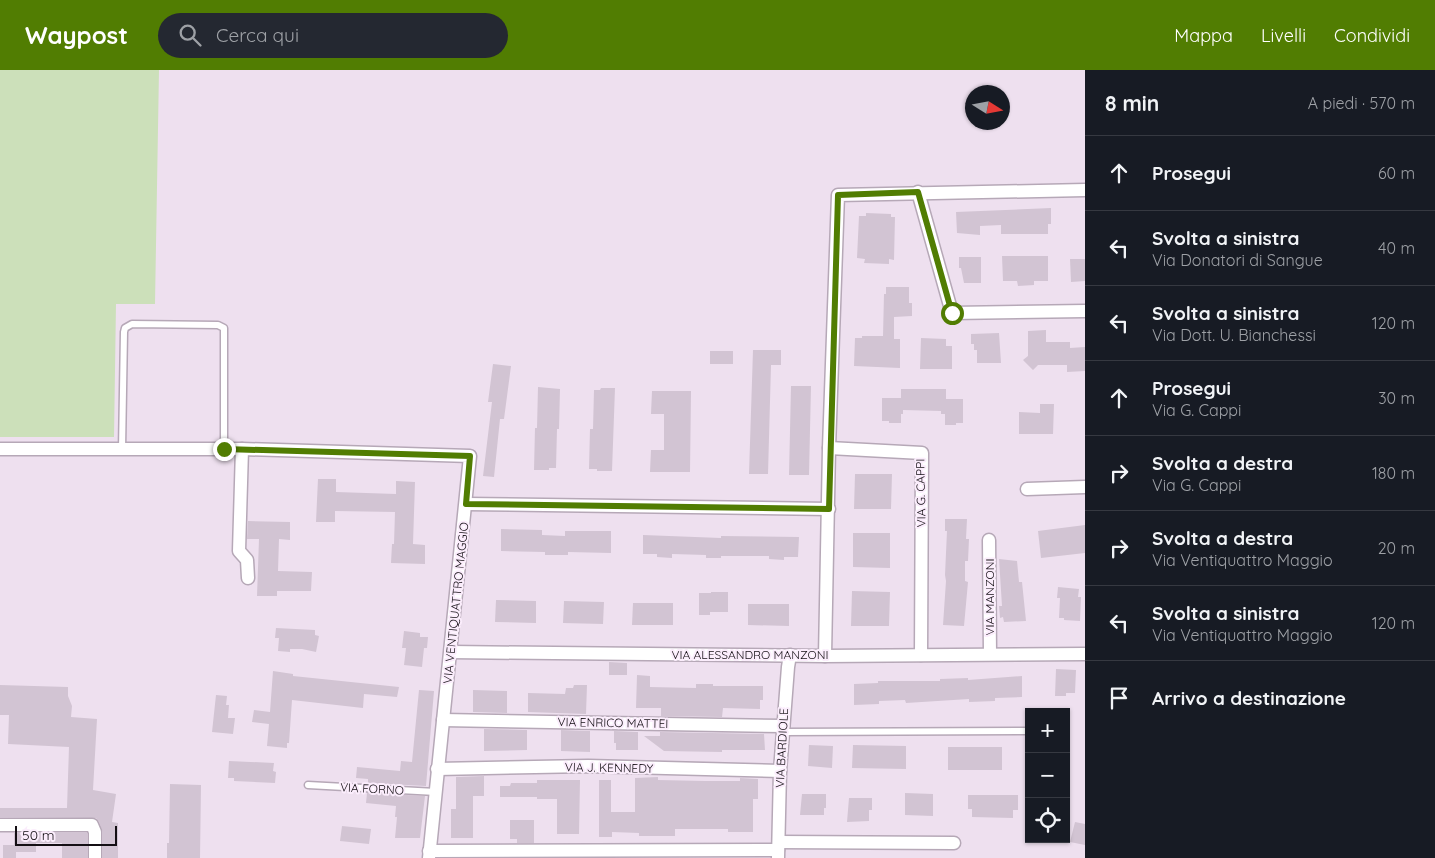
<!DOCTYPE html>
<html lang="it">
<meta charset="utf-8">
<style>
body{margin:0;font-family:Quicksand,sans-serif;background:#242831;color:#f1f3f6}
.controls{position:absolute;right:15px;bottom:15px;display:grid;overflow:hidden;border-radius:0px;box-shadow:0 1px 4px #0004}
.controls button{width:45px;height:45px;display:grid;place-items:center;padding:0;border:0;border-bottom:1px solid #363941;background:#171b24;color:#f1f3f6;font:25px sans-serif}
.compass{position:absolute;left:965px;top:15px;width:45px;height:45px;border-radius:50%;background:#171b24;box-shadow:0 1px 4px #0004;rotate:101deg}
.scale{position:absolute;left:15px;bottom:12px;width:102px;box-sizing:border-box;padding-left:5px;border:2px solid #140f14;border-top:0;font-size:14px;line-height:18px;white-space:nowrap;color:#140f14;-webkit-text-stroke:4px #fbedfc;paint-order:stroke}
.stop{position:absolute;width:15px;height:15px;margin:-11px;border:4px solid #517d02;border-radius:50%;background:#fff}
.stop.end{background:#517d02;border-color:#fff;box-shadow:0 1px 5px #0008}
.list{margin:0;padding:0;list-style:none}
h2{display:flex;justify-content:space-between;align-items:center;height:65px;margin:0;padding:0 20px;font-size:21px}
h2 small{font-size:16px;font-weight:400;color:#9ea1a6}
.list li{display:grid;grid-template-columns:32px 1fr auto;gap:15px;align-items:center;box-sizing:border-box;height:75px;padding:0 20px;border-top:1px solid #363941}
.list b{display:block;font-size:19px;white-space:nowrap}
.list p{margin:0;font-size:16px;white-space:nowrap;color:#9ea1a6}
.list em{font-size:16px;font-style:normal;color:#9ea1a6}
.icon{flex:none;width:28px;height:28px;fill:none;stroke:currentColor;stroke-width:2;stroke-linecap:round;stroke-linejoin:round}
.map{position:relative;flex:none;width:1085px;height:788px;overflow:hidden}
header{display:flex;align-items:center;gap:30px;box-sizing:border-box;height:70px;padding:0 25px;background:#517d02;color:#fff}
header strong{font-size:24px}
nav{display:flex;gap:28px;margin-inline-start:auto;font-size:18px}
.search{width:350px;height:45px;background:#242831;display:flex;align-items:center;gap:12px;box-sizing:border-box;padding:0 18px;border-radius:28px;color:#9ea1a6;font-size:19px}
main{display:flex}
aside{flex:1;background:#171b24}
.map>svg:first-child{display:block}
</style>
<header>
<strong>Waypost</strong>
<div class="search"><svg class="icon" aria-label="search" viewBox="0 0 24 24"><circle cx="10" cy="10" r="6"/><path d="M15 15l6 6"/></svg>Cerca qui</div>
<nav><a>Mappa</a><a>Livelli</a><a>Condividi</a></nav>
</header>
<main>
<div class="map">
<svg width="1085" height="788" viewBox="0 0 1085 788">
<rect width="100%" height="100%" fill="#eee0ef"/>
<polygon fill="#cce0ba" points="0,0 159,0 155,234 116,234 114,367 0,367"/>
<g fill="#d2c4d3">
<polygon points="1051,138 1051,154 1048,154 1048,164 1001,164 1001,155 980,156 980,165 957,163 956,142"/>
<polygon points="866,143 891,144 891,147 895,147 894,190 889,189 889,194 864,193 865,189 857,188 859,146 866,146"/>
<polygon points="1002,186 1048,186 1048,211 1034,211 1034,215 1018,216 1017,211 1003,211"/>
<polygon points="959,187 981,187 981,213 964,213 961,198 959,198"/>
<polygon points="1070,189 1085,189 1085,211 1071,212"/>
<polygon points="886,217 909,217 909,233 912,233 912,246 894,247 894,269 900,269 900,298 854,296 855,268 862,268 862,266 883,266 884,224 886,224"/>
<polygon points="1046,260 1046,272 1070,272 1070,278 1085,277 1085,301 1067,302 1067,295 1038,295 1033,300 1023,290 1028,286 1028,261"/>
<polygon points="999,263 1001,293 977,293 977,280 974,280 974,274 971,274 971,264"/>
<polygon points="921,268 946,269 946,276 952,276 952,299 920,299"/>
<polygon points="753,280 781,280 781,295 771,295 768,404 749,404"/>
<rect x="710" y="281" width="23" height="13"/>
<polygon points="493,294 511,296 504,349 500,349 494,407 483,406 492,332 488,332"/>
<polygon points="791,316 811,316 809,405 789,405"/>
<polygon points="538,317 560,319 559,359 557,359 556,398 549,398 549,400 534,400 535,358 537,358"/>
<polygon points="601,318 615,318 612,401 597,401 597,399 589,399 590,359 593,359 594,320 600,320"/>
<polygon points="901,319 946,319 946,329 963,329 963,353 956,353 956,355 945,355 945,344 941,344 941,341 903,340 903,344 901,344 901,353 889,353 889,351 882,351 882,328 901,328"/>
<polygon points="652,321 691,321 690,402 650,402 651,380 664,380 664,344 651,344"/>
<polygon points="1040,334 1054,334 1053,364 1019,364 1019,342 1040,343"/>
<polygon points="855,404 892,404 891,439 854,439"/>
<polygon points="318,409 336,409 336,422 396,424 396,411 415,412 413,474 425,475 425,494 391,493 392,474 394,474 395,442 335,441 335,452 316,452"/>
<polygon points="945,449 967,449 966,469 969,469 968,491 965,491 965,511 968,512 964,556 943,555 946,511 945,505 947,461 945,461"/>
<polygon points="248,451 290,452 290,470 279,469 278,501 312,502 311,521 277,521 277,526 257,526 259,469 247,469"/>
<polygon points="1085,455 1085,483 1041,488 1038,461"/>
<polygon points="501,459 542,460 542,465 565,466 565,461 611,461 611,483 568,482 568,485 545,485 545,482 501,481"/>
<polygon points="853,463 890,463 890,498 853,497"/>
<polygon points="643,465 721,468 721,466 799,467 798,487 784,487 784,490 769,489 769,486 721,486 721,488 706,488 706,485 672,484 672,488 657,487 657,484 643,484"/>
<polygon points="999,489 1017,491 1019,512 1022,512 1026,551 1004,552 1003,547 1000,548 999,536 1002,536"/>
<polygon points="1058,517 1079,519 1078,527 1081,527 1080,551 1064,550 1064,548 1059,548 1060,528 1057,528"/>
<polygon points="852,521 890,522 889,556 851,556"/>
<polygon points="711,522 728,522 728,542 710,542 710,545 699,545 699,523 711,523"/>
<polygon points="496,530 536,531 536,553 495,552"/>
<polygon points="564,531 604,532 603,554 563,553"/>
<polygon points="633,533 673,533 673,555 632,555"/>
<polygon points="748,534 789,534 789,556 748,555"/>
<polygon points="276,558 315,560 315,565 319,566 316,582 302,579 290,579 290,582 278,581 279,568 275,568"/>
<polygon points="404,561 420,563 420,567 428,567 427,578 424,578 422,597 404,595 406,578 402,578"/>
<polygon points="609,592 627,593 627,605 609,605"/>
<polygon points="1056,599 1076,600 1075,623 1066,623 1066,626 1055,626"/>
<polygon points="273,601 293,604 293,606 399,617 397,627 364,624 363,638 292,630 289,673 287,673 287,678 267,676 269,654 252,652 254,640 270,642"/>
<polygon points="637,605 650,606 650,617 696,618 696,614 713,614 713,616 763,616 763,630 760,630 760,639 723,638 722,647 661,646 661,638 636,638"/>
<polygon points="1022,606 1022,627 995,628 995,631 969,632 969,629 906,633 905,630 879,631 879,634 854,635 854,614 878,613 878,611 940,611 940,609 968,608 968,610"/>
<polygon points="0,615 68,617 68,626 72,636 71,647 97,649 93,720 116,724 112,752 118,753 118,788 103,788 103,762 99,752 96,748 0,747 0,738 67,738 69,677 8,674 9,645 0,645"/>
<polygon points="574,615 587,615 586,644 528,642 528,623 565,624 566,618 573,618"/>
<polygon points="419,620 434,621 426,716 368,713 368,709 356,708 357,697 400,701 401,691 412,692"/>
<polygon points="473,620 507,621 507,643 473,642"/>
<polygon points="216,625 227,626 226,635 229,635 228,648 235,648 233,664 212,662"/>
<polygon points="484,659 527,660 527,680 484,681"/>
<polygon points="561,660 590,661 590,682 561,681"/>
<polygon points="614,661 638,662 638,680 616,680 616,673 614,673"/>
<polygon points="660,662 764,664 765,680 722,680 722,682 664,681 644,666 660,666"/>
<polygon points="809,675 833,676 832,698 808,696"/>
<polygon points="853,675 906,676 906,699 852,698"/>
<rect x="948" y="677" width="54" height="23"/>
<polygon points="229,691 274,693 273,701 276,702 275,713 234,711 234,708 228,708"/>
<polygon points="484,706 484,726 473,726 473,768 451,768 451,739 456,739 456,707"/>
<polygon points="658,707 658,710 705,711 740,711 740,708 758,709 758,729 753,729 753,762 728,762 728,759 675,759 675,766 639,766 639,763 612,762 612,767 599,767 599,710 611,710 611,742 635,742 635,708"/>
<polygon points="537,710 580,710 579,764 557,764 557,729 537,729 537,727 500,727 500,716 510,716 511,713 537,713"/>
<polygon points="170,714 201,715 200,788 167,788 167,773 169,773"/>
<polygon points="367,723 425,726 420,768 395,768 397,747 395,747 396,736 366,733"/>
<polygon points="905,723 933,724 933,746 905,745"/>
<polygon points="802,724 826,724 826,738 824,738 824,745 800,745"/>
<polygon points="968,725 1018,725 1018,740 1013,740 1013,748 972,747 972,739 968,739"/>
<polygon points="849,728 872,728 872,740 869,740 869,751 847,752"/>
<polygon points="510,750 534,750 534,773 517,773 517,769 510,769"/>
<polygon points="1075,752 1085,754 1085,775 1070,772"/>
<polygon points="342,756 371,759 369,774 340,771"/>
<polygon points="14,763 87,763 87,788 62,788 62,773 36,773 36,782 16,782 16,788 3,788 3,775 14,775"/>
</g>
<g fill="none" stroke-linecap="round" stroke-linejoin="round">
<g stroke="#b6a8b7" stroke-width="9">
<g id="lane">
<polyline points="122,379 124,262 125,258 132,254 218,255 224,258 224,379"/>
<polyline points="783,662 1027,661"/>
<polyline points="308,715 436,722"/>
</g>
</g>
<g stroke="#b6a8b7" stroke-width="15">
<g id="street">
<polyline points="918,122 952,243 1085,241"/>
<polyline points="829,378 922,383 921,585"/>
<polyline points="0,379 242,379 470,386 429,788"/>
<polyline points="242,379 239,481 247,490 248,508"/>
<polyline points="1027,419 1085,417"/>
<polyline points="466,434 829,439"/>
<polyline points="989,470 990,584"/>
<polyline points="451,582 825,586 1085,584"/>
<polyline points="825,586 829,378 838,125 1085,120"/>
<polyline points="443,650 783,656"/>
<polyline points="437,699 588,696 780,701"/>
<polyline points="0,755 92,755 95,762 95,788"/>
<polyline points="779,772 954,773"/>
<polyline points="429,781 778,780"/>
<polyline points="778,788 780,701 788,597 790,585"/>
</g>
</g>
<use href="#lane" stroke="#fff" stroke-width="6"/>
<use href="#street" stroke="#fff" stroke-width="12"/>
</g>
<g fill="none" stroke-linecap="round" stroke-linejoin="round">
<polyline stroke="#517d02" stroke-width="6" points="224,379 470,386 466,434 829,439 838,125 918,122 952,243"/>
</g>
<g text-anchor="middle" stroke-width="4" stroke-linejoin="round" paint-order="stroke">
<g font-size="12" fill="#140f14" stroke="#fbedfc">
<text transform="translate(921 423) rotate(-91)" y="4">VIA G. CAPPI</text>
<text transform="translate(990 527) rotate(-90)" y="4">VIA MANZONI</text>
<text transform="translate(456 533) rotate(-84)" y="4">VIA VENTIQUATTRO MAGGIO</text>
<text x="750" y="589">VIA ALESSANDRO MANZONI</text>
<text transform="translate(613 653) rotate(1)" y="4">VIA ENRICO MATTEI</text>
<text transform="translate(782 678) rotate(-87)" y="4">VIA BARDIOLE</text>
<text transform="translate(609 698) rotate(1)" y="4">VIA J. KENNEDY</text>
<text transform="translate(372 719) rotate(3)" y="4">VIA FORNO</text>
</g>
</g>
</svg>
<div class="controls">
<button>+</button>
<button>−</button>
<button><svg class="icon" aria-label="locate" viewBox="0 0 24 24"><circle cx="12" cy="12" r="6"/><path d="M12 2v4M12 18v4M2 12h4M18 12h4"/></svg></button>
</div>
<svg class="compass" viewBox="-18 -18 36 36"><path d="M0-13l5 13h-10z" fill="#e53935"/><path d="M0 13l5-13h-10z" fill="#9ea1a6"/></svg>
<div class="scale">50 m</div>
<div class="stop" style="left:952px;top:243px"></div>
<div class="stop end" style="left:224px;top:379px"></div>
</div>
<aside>
<h2>8 min<small>A piedi · 570 m</small></h2>
<ul class="list">
<li><svg class="icon" aria-label="ahead" viewBox="0 0 24 24"><path d="M12 20V5M6 11l6-6 6 6"/></svg><div><b>Prosegui</b></div><em>60 m</em></li>
<li><svg class="icon" aria-label="left" viewBox="0 0 24 24"><path d="M17 20v-9H6M10 6l-5 5 5 5"/></svg><div><b>Svolta a sinistra</b><p>Via Donatori di Sangue</p></div><em>40 m</em></li>
<li><svg class="icon" aria-label="left" viewBox="0 0 24 24"><path d="M17 20v-9H6M10 6l-5 5 5 5"/></svg><div><b>Svolta a sinistra</b><p>Via Dott. U. Bianchessi</p></div><em>120 m</em></li>
<li><svg class="icon" aria-label="ahead" viewBox="0 0 24 24"><path d="M12 20V5M6 11l6-6 6 6"/></svg><div><b>Prosegui</b><p>Via G. Cappi</p></div><em>30 m</em></li>
<li><svg class="icon" aria-label="right" viewBox="0 0 24 24"><path d="M7 20v-9h11M14 6l5 5-5 5"/></svg><div><b>Svolta a destra</b><p>Via G. Cappi</p></div><em>180 m</em></li>
<li><svg class="icon" aria-label="right" viewBox="0 0 24 24"><path d="M7 20v-9h11M14 6l5 5-5 5"/></svg><div><b>Svolta a destra</b><p>Via Ventiquattro Maggio</p></div><em>20 m</em></li>
<li><svg class="icon" aria-label="left" viewBox="0 0 24 24"><path d="M17 20v-9H6M10 6l-5 5 5 5"/></svg><div><b>Svolta a sinistra</b><p>Via Ventiquattro Maggio</p></div><em>120 m</em></li>
<li><svg class="icon" aria-label="arrive" viewBox="0 0 24 24"><path d="M6 21V4h12l-3 4 3 4H6"/></svg><div><b>Arrivo a destinazione</b></div></li>
</ul>
</aside>
</main>
